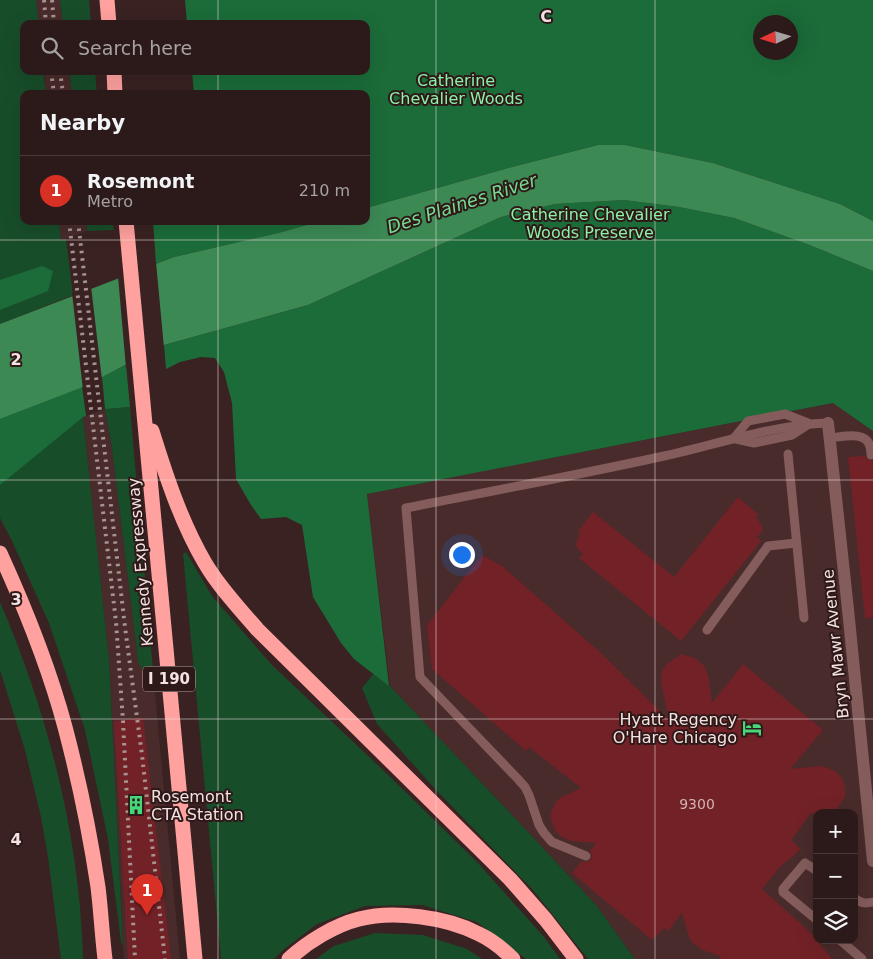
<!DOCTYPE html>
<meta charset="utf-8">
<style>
body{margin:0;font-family:"DejaVu Sans",sans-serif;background:#342323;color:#f1f3f6}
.controls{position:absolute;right:15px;bottom:15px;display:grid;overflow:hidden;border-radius:10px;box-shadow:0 5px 20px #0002}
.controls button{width:45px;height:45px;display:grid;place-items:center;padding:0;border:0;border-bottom:1px solid #483839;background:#2c1a1a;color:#f1f3f6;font:25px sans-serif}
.compass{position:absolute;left:753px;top:15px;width:45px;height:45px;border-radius:50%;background:#2c1a1a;box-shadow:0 5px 20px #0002;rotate:266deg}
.you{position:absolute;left:461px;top:554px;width:18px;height:18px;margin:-12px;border:4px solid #fff;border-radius:50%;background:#1a73e8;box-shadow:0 0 0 8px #1a73e833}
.badge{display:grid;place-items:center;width:32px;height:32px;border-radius:50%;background:#d93025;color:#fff;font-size:16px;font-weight:700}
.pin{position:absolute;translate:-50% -41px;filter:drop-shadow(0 1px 2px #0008)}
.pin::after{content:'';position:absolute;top:26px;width:18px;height:15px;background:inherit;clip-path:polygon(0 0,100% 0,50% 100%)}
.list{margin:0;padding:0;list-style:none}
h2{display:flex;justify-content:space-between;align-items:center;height:65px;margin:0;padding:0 20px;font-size:21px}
h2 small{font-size:16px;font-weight:400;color:#a6a1a2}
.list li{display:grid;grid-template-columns:32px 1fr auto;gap:15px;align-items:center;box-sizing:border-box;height:70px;padding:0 20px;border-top:1px solid #483839}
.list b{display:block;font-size:19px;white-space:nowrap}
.list p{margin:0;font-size:16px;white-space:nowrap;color:#a6a1a2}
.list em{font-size:16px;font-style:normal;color:#a6a1a2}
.icon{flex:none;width:28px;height:28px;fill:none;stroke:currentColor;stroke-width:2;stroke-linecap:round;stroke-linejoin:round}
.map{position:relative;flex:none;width:873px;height:959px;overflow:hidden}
.search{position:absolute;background:#2c1a1a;box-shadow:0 5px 20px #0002;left:20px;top:20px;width:350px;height:55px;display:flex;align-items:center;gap:12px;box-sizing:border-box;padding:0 18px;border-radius:10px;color:#a6a1a2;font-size:19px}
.panel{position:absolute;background:#2c1a1a;box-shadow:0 5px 20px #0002;left:20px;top:90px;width:350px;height:135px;border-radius:10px}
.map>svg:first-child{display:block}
</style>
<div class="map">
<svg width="873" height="959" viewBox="0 0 873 959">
<rect width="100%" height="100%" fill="#3a2222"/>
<g fill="#492b2b" fill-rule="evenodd">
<polygon points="36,0 60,0 63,24 39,24"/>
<polygon points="44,71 69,71 72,94 46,94"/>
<polygon points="59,221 86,221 87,231 61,241"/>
<path d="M833,403l40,19v537h-238l-39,-54 -81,-87 -125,-132 -23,-192zM817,813h37v127h-37z"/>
<polygon points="105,409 112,448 138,660 155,694 180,959 124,959 109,659 83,417"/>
</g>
<g fill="#184d2a">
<polygon points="0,0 36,0 39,24 24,24 24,71 43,71 46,94 24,94 24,221 59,221 61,240 66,239 73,295 0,324"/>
<polygon points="60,0 89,0 91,24 63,24"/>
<polygon points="69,71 95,71 97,94 72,94"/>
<polygon points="86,221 112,221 114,230 87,231"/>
<polygon points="82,387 86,416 83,417 109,659 123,946 121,942 108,839 85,730 49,623 12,541 0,518 0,419"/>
<polygon points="130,407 155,694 138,661 112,448 105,409"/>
<polygon points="186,552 212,596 271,664 385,772 477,862 544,937 560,959 526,959 477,922 422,905 365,906 317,924 283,950 274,959 221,959 183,554"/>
<path d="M0,602c48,111 80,236 83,357h-22l-13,-102 -7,-40 -16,-67 -25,-80z"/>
<polygon points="374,673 390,686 515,818 596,905 635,959 588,959 533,890 437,791 377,724 362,688"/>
<polygon points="375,933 423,935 467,949 482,959 316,959 334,946"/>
</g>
<g fill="#1b6c39" fill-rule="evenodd">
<path d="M185,0h688v221l-33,-17 -127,-41 -88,-18h-27l-86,22 -146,41v-114h-172l-2,-23h174v-47h-179zM760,22h30v30h-30z"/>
<polygon points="624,200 679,207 734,218 807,244 873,271 873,431 833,403 367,494 389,686 354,659 341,643 313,597 302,525 286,517 261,519 251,505 236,479 232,403 224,372 215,358 201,357 180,362 166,369 164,345 308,305 501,217 555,204"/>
<polygon points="153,221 321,221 278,233 174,257 156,264"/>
<polygon points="42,266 53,271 48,291 0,310 0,280"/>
<polygon points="126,365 130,407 105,409 102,377"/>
<polygon points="82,387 86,416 83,417 0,485 0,419"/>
</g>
<polygon fill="#3c8954" points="598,145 625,145 713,163 840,204 873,221 873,271 807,244 734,218 679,207 624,200 555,204 501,217 308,305 164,345 83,387 0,419 0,324 174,257 278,233 321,221 366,221 366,208 512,167"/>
<g fill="#3a2222">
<polygon points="156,262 164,348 126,368 118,276"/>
<polygon points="91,286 102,380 83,390 72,293"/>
</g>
<g fill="#722227">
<polygon points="865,456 868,460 873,461 873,618 865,618 848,457"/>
<polygon points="738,497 758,514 756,517 762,526 763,530 757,537 761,541 681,641 579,558 583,554 575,545 580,534 578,531 593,512 674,577"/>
<polygon points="482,555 502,566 601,653 669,720 661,682 661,677 662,671 667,664 681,654 695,658 702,664 705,667 708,676 712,703 743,664 823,730 790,769 822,766 835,771 841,777 845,786 845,796 843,800 837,809 830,813 811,813 791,840 801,849 780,867 762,889 812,934 832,959 719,959 721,956 702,950 692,942 689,937 682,913 668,931 664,928 652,940 572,873 582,861 586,862 590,861 592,856 590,851 596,843 571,841 562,837 556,831 553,826 551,818 551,813 555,803 560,798 581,788 529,747 526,751 432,669 427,625"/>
<polygon points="143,718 171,959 128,959 114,721"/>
</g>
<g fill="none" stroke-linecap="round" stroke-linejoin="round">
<g stroke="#835c5b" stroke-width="9">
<polyline points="734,438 748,421 785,414 808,423"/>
<path d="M829,438c13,-1 38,-8 41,9 1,3 1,5 1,8"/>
<polyline points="736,439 754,443 792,435 806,426"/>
<polyline points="788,454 804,618"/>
<polyline points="707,630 768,546 796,543"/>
<path d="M586,856l-34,-14 -8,-9 -5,-8 -10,-30 -4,-8 -8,-9 -97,-101 -14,-169c86,-17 172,-33 258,-52 54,-12 108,-31 164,-33"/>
<polyline points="817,871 805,863 783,889 783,892 817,920"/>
<path d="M854,898c7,5 11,6 19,4"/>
<polyline points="840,940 862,959"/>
</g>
<polyline stroke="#835c5b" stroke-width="12" points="828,423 849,619 873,861"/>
<g stroke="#fea19f" stroke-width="15">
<polyline points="107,0 109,24"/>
<polyline points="114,71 115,94"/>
<polyline points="126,221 195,959"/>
<path d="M152,431c14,45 29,91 53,132 14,24 34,45 52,66l253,250 36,41 30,39"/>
<path d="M0,553c26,57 49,114 65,174 14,53 25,107 33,160 3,24 4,48 7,72"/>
<path d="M289,959c18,-17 46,-34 70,-40 34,-9 88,-2 120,15 13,6 24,15 34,25"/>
</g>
<g stroke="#a79392" stroke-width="4" stroke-dasharray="2.5 5" stroke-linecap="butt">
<polyline points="44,0 46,24"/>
<polyline points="52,0 54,24"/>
<polyline points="51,71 54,94"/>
<polyline points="60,71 63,94"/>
<polyline points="69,221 116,622 123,721 135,959"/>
<polyline points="78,221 125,627 142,755 165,959"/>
</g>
</g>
<path fill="none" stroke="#f3e2e1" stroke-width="1" stroke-opacity="0.55" d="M218,0v24M436,0v959M655,0v959M218,71v23M218,221v738M0,240h873M0,480h873M0,719h873"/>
<defs>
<g id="hotel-bare" transform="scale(1.5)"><path d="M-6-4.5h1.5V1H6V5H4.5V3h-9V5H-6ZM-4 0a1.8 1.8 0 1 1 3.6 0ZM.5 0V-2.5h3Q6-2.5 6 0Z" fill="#46d77a" stroke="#2f1818" stroke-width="2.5" paint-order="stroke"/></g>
<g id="building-bare" transform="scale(1.5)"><path d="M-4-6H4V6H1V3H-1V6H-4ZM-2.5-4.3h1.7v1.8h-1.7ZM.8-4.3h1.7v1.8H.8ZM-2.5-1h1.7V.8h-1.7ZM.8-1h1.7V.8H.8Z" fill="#46d77a" stroke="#2f1818" stroke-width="2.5" paint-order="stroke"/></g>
</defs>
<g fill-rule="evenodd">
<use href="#hotel-bare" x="752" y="728"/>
<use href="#building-bare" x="136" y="805"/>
</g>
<g text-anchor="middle" stroke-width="4" stroke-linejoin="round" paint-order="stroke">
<g font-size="14" fill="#d3b2b2">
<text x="697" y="809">9300</text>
</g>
<rect fill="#2f1818" stroke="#b8a5a5" stroke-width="1" x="143" y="666.5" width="52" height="25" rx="4"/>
<g font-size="15" font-weight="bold" fill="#f3e2e1">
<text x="169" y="684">I 190</text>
</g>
<g font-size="16" fill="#8af1a6" stroke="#2f1818">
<text x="456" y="86">Catherine<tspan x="456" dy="18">Chevalier Woods</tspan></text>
<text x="590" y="220">Catherine Chevalier<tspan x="590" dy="18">Woods Preserve</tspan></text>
</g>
<g font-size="16" fill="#f3e2e1" stroke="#2f1818">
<text transform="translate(140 562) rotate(-95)" y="6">Kennedy Expressway</text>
<text transform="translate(835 644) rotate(-96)" y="6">Bryn Mawr Avenue</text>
</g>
<g font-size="16" fill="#f3e2e1" stroke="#2f1818" text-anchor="end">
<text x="737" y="725">Hyatt Regency<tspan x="737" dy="18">O'Hare Chicago</tspan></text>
<text x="151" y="802" text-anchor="start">Rosemont<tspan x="151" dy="18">CTA Station</tspan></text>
</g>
<g font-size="18" font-style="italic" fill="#74db91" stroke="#2f1818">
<text transform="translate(462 204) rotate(-18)" y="6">Des Plaines River</text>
</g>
</g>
<g font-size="16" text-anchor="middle" font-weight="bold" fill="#f3e2e1" stroke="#2f1818" stroke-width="4" stroke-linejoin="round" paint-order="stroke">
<text x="546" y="22">C</text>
<text x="16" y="365">2</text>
<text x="16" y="605">3</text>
<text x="16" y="845">4</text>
</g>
</svg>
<div class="controls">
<button>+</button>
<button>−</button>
<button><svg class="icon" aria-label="layers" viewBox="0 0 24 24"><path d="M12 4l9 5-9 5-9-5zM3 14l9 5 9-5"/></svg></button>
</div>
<svg class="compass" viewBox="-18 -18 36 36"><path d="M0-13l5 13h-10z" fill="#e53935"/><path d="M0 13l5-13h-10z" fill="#a6a1a2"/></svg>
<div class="you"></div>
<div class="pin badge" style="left:147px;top:915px">1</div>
<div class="search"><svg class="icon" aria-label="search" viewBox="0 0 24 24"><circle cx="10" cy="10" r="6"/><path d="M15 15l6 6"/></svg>Search here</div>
<section class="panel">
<h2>Nearby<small></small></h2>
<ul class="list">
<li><span class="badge">1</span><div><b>Rosemont</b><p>Metro</p></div><em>210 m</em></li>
</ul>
</section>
</div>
